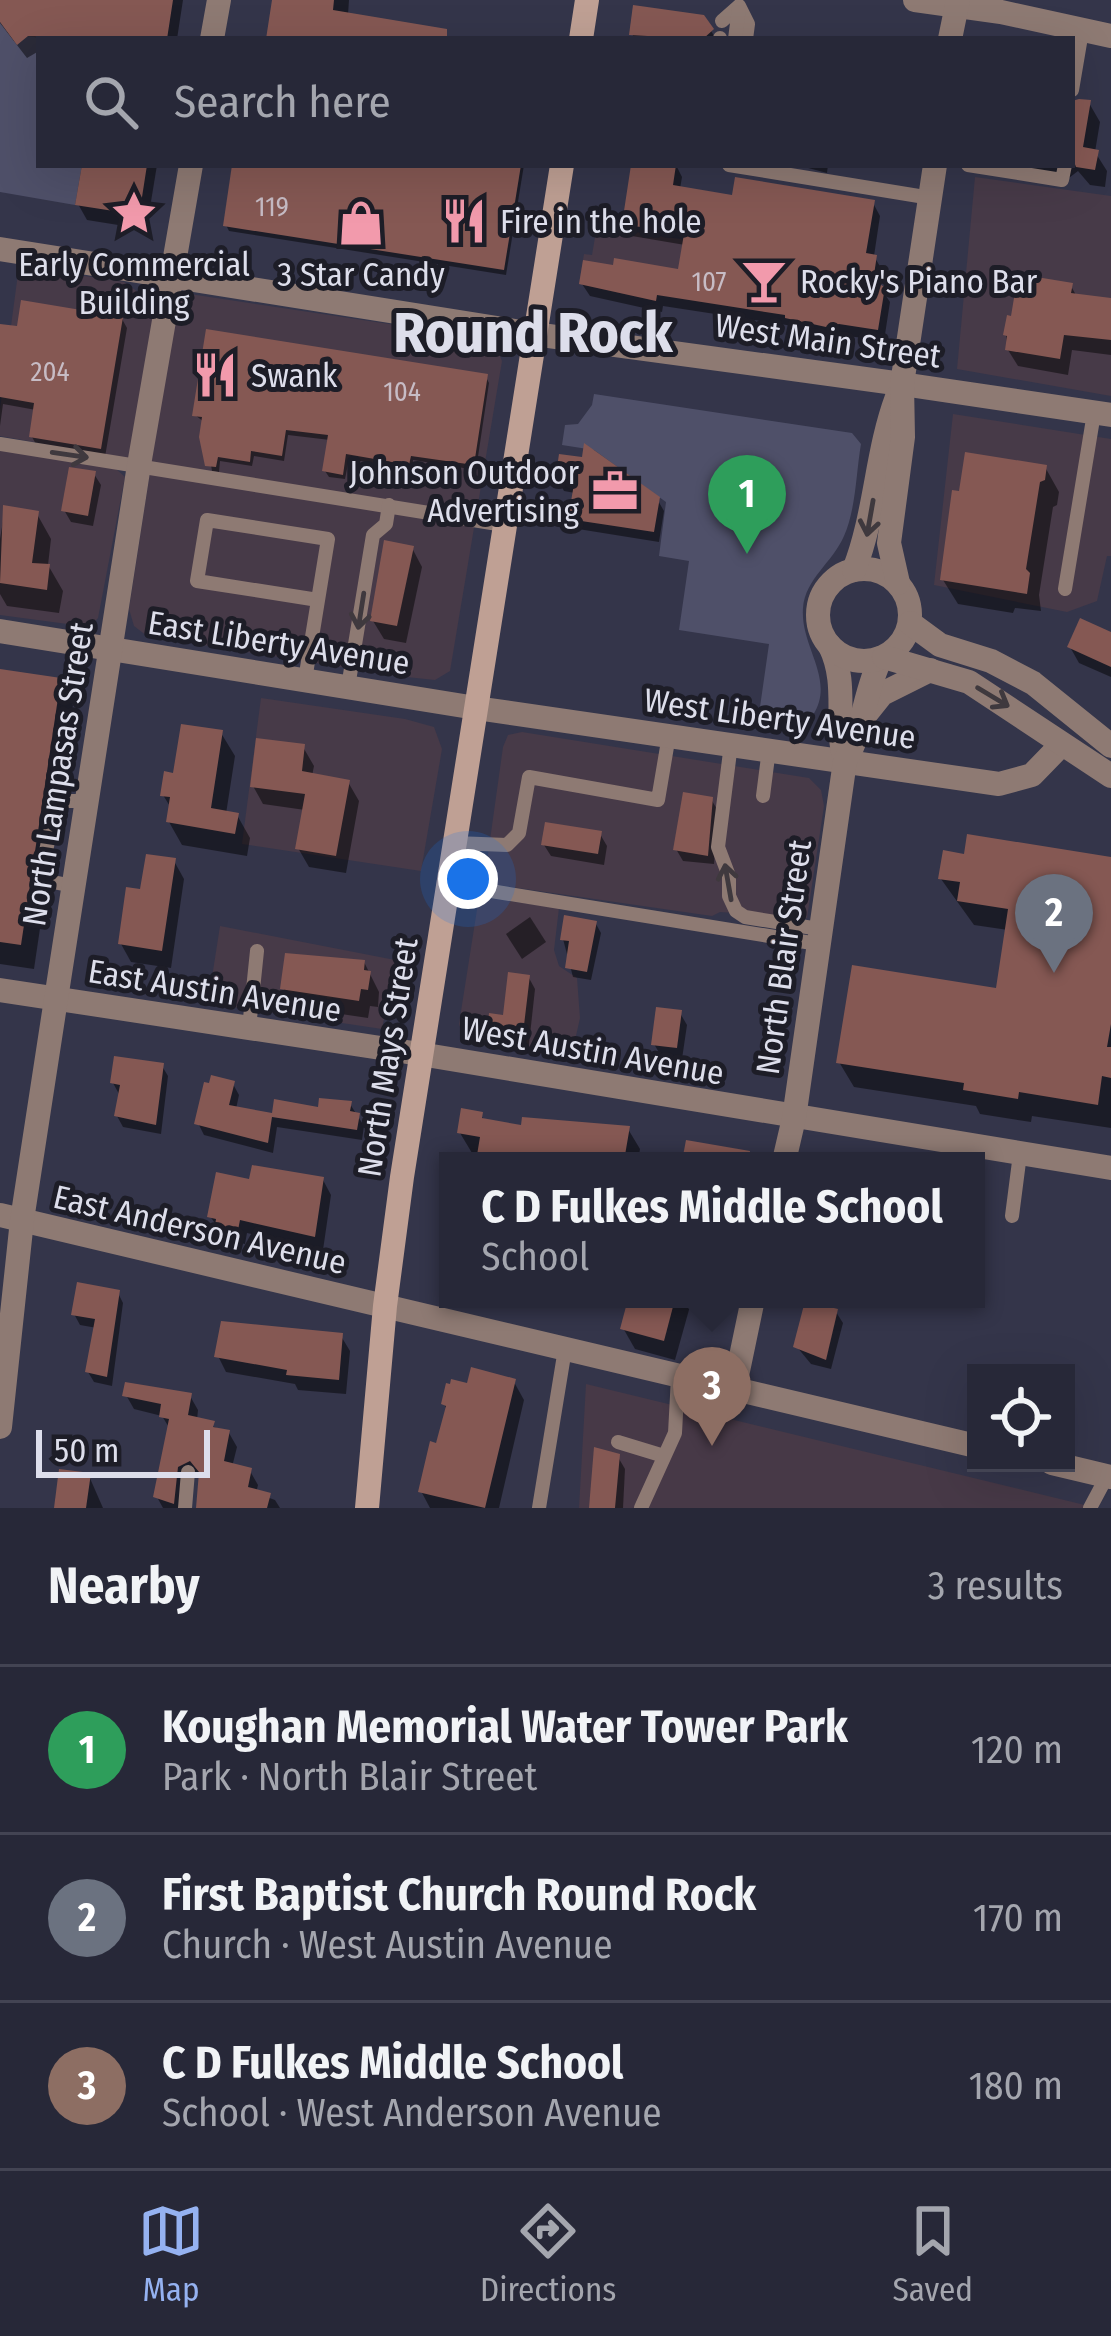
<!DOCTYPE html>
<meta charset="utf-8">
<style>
body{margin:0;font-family:"Fira Sans Condensed",sans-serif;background:#2f3040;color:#f1f3f6}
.controls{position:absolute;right:36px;bottom:36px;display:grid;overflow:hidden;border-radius:0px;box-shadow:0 12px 48px #0002}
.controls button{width:108px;height:108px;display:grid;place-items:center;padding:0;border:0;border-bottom:3px solid #434453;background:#272838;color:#f1f3f6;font:60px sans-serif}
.scale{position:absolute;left:36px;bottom:30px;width:174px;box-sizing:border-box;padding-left:12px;border:6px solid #dddeeb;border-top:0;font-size:33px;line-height:42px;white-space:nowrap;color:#dddeeb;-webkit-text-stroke:9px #1d1d27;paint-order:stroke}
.you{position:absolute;left:468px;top:879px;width:42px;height:42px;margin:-30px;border:9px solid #fff;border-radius:50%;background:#1a73e8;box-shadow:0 0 0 18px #1a73e833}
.badge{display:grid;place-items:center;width:78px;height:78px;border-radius:50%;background:#95b2f1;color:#fff;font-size:39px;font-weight:700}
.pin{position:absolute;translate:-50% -99px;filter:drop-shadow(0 3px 6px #0008)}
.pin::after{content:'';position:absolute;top:63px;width:42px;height:36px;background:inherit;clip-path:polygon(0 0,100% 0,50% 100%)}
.popup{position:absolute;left:439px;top:1152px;width:546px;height:156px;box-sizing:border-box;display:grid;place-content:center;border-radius:0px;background:#272838;filter:drop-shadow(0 3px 9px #0005);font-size:39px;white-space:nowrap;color:#a4a6ae}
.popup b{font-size:45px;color:#f1f3f6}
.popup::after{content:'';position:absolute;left:50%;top:100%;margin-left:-24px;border:24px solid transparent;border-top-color:#272838}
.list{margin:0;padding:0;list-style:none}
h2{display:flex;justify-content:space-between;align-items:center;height:156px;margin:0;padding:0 48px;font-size:51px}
h2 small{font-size:39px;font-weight:400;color:#a4a6ae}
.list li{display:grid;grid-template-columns:78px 1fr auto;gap:36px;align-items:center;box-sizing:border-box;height:168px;padding:0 48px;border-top:3px solid #434453}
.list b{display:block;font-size:45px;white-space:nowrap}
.list p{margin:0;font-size:39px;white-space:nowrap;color:#a4a6ae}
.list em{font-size:39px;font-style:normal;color:#a4a6ae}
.icon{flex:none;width:66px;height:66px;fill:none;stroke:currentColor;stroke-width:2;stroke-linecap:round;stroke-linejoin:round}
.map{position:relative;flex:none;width:1111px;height:1508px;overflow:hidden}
.search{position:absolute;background:#272838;box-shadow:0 12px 48px #0002;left:36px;right:36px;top:36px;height:132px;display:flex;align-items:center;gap:30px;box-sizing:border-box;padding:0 42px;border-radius:0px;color:#a4a6ae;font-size:45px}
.sheet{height:660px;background:#272838}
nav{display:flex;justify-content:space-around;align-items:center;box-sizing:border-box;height:168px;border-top:3px solid #434453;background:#272838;font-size:33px;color:#a4a6ae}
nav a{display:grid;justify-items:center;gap:6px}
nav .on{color:#95b2f1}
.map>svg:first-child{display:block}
</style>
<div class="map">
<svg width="1111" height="1508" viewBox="0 0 1111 1508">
<rect width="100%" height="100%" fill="#34354a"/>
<g fill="#473a48">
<polygon points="975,177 1111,196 1111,396 957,369"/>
<polygon points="597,226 731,247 657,295 656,301 579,284 584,254 592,255"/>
<polygon points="19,266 124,282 156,305 130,459 0,436 0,409"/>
<polygon points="183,293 476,337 497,349 502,361 450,671 435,680 397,676 147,636 134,626 129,609 175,309"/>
<polygon points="953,414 1111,439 1111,556 1107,556 1097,601 1067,612 934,585"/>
<polygon points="0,450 115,468 125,477 98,618 90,627 0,615"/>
<polygon points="261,698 405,719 434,727 442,749 421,871 242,844"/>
<polygon points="522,732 809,778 821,790 824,806 807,918 720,912 712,916 484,883 503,747 508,735"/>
<polygon points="479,897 559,908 554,950 559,966 577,978 580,1018 571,1058 469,1043 463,1036 459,1024"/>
<polygon points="220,926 395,960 382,1029 208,1003"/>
</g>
<polygon fill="#473947" points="586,1384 1097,1508 579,1508"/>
<g fill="#4f5069">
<polygon points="0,22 14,41 28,36 47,39 39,39 39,165 82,165 75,205 0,192"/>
<path d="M594,394l258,39 9,11c-5,29 -5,65 -17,92 -11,26 -39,43 -41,72 -3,39 33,71 10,107l-53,-8 9,-63 -90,-14 10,-69 -30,-5 7,-54 -72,-52 -32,-5 3,-20 13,-1 14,-19z"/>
</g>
<g fill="#0007">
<polygon points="0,0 183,0 177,39 39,39 39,51 27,58 0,23"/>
<polygon points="275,0 349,0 348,15 443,31 447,39 269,39"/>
<polygon points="703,18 716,39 635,39 632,34"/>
<polygon points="1089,103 1100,122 1095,152 1107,171 1105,187 1090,185 1078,171 1065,181 1016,173 1011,165 1072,165 1072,104"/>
<polygon points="85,165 157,165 147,226 143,229 87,220 78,204"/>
<polygon points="235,165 524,165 506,275 229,231 226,225"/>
<polygon points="634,165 676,165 682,177 680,189 735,199 873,203 880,216 874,256 882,270 880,287 890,302 884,341 848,336 834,338 793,326 663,306 662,312 590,296 582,284 681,273 685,245 632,236 625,224"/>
<polygon points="797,165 828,165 827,173"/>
<polygon points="1071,286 1077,297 1111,301 1111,355 1072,350 1068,375 1018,366 1008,350 1006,335"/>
<polygon points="122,319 127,328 105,457 37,446 32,437 36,410 3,404 0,426 0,327 20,330"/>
<polygon points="486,377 489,383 476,470 413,460 412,470 349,459 345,479 329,477 325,471 330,440 288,435 284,461 254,456 252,466 220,461 219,472 212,471 204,422 195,415"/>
<polygon points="1045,467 1059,492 1057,505 1053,507 1039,595 1041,611 1015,608 1013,613 958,604 943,580"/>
<polygon points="94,474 101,485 93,526 71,522 64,510"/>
<polygon points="558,480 657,499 664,511 659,542 578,529 571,518 575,493 564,491"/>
<polygon points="5,509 37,514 51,539 48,565 63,591 59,613 7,606 0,594 0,539"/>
<polygon points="412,548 422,567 406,643 384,639 373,621"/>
<polygon points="1111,635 1111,677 1079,663 1070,647"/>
<polygon points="0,672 59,681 73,705 34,969 0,964"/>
<polygon points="221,733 235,756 226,814 237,815 250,838 247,856 182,845 169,822 171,808 163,795 176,776"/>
<polygon points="303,747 314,766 312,776 348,782 359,801 346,873 309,867 298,848 305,810 263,804 253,786"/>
<polygon points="711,799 718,811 714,864 683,861 676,849"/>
<polygon points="600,834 607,846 604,865 551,856 544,845"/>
<polygon points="1111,860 1111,1128 1032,1116 1031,1122 980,1114 976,1106 854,1087 839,1062 998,991 1008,930 974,925 941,879"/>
<polygon points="174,861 184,879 171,968 131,962 121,944 143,893"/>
<polygon points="530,917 546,942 522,959 506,934"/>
<polygon points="596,924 601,933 591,980 573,977 563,939"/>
<polygon points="364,962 379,992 378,1007 370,1006 368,1018 294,1007 283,988"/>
<polygon points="529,978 535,989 528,1053 496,1049 489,1037"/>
<polygon points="680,1013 687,1025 682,1059 661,1056 654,1044"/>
<polygon points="162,1066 168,1076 161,1134 123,1127 117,1116 119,1094 113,1083"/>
<polygon points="233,1084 239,1095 236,1109 274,1116 350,1104 364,1126 362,1140 277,1127 273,1153 204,1135 198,1123"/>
<polygon points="481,1115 485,1122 524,1128 628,1129 640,1149 638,1161 479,1161 480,1155 472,1153 460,1133"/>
<polygon points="323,1180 331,1195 323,1250 247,1233 245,1244 226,1240 210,1216 251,1182"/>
<polygon points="118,1293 123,1303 112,1386 94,1382 88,1372 97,1328 80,1325 74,1314"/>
<polygon points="631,1299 692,1299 675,1360 635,1349 623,1328"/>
<polygon points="836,1312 843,1323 831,1369 811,1364 797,1347"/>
<polygon points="341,1336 350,1351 346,1394 298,1390 295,1384 226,1372 218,1356"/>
<polygon points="514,1382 524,1400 499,1508 430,1508 421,1491 447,1410 444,1404 469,1387"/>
<polygon points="126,1395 190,1396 198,1410 197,1420 229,1433 237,1447 232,1467 250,1471 258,1485 256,1493 275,1500 280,1508 200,1508 202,1476 197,1474 184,1485 182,1508 163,1508 157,1497 170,1429 162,1416 134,1409"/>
<polygon points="618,1457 625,1469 623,1508 592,1508"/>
<polygon points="89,1476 103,1508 58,1508"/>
</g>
<g fill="#855853">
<polygon points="0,0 173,0 167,39 28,36 17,45 0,22"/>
<polygon points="272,0 334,0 333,10 447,29 447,39 266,39"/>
<polygon points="633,5 704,15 714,29 703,39 629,35"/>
<polygon points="1079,99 1091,100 1083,147 1099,150 1095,170 1076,167 1072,156 1072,101"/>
<polygon points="82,165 147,165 140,210 133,214 75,205"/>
<polygon points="232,165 521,165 504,270 223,226"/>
<polygon points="631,165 676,165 673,185 732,195 735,177 875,200 866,253 877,255 873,281 885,287 878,330 839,324 826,327 785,318 785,315 657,295 656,301 579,284 583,260 613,265 614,258 678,269 684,234 622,224"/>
<polygon points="1018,274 1073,283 1071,293 1111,298 1111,340 1064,335 1060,359 1005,350 1007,336 1003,335 1007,315 1011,316"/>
<polygon points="21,300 123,317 101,449 29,437 34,403 0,397 0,324 17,326"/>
<polygon points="206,329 488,374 474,465 411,456 409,465 346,454 343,475 322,471 328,435 286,430 282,456 251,451 250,462 218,457 216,467 205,466 199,437 202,417 192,416"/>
<polygon points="584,443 660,497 654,532 568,519 574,484 555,481 559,454 582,457"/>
<polygon points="965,452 1047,465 1045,480 1040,482 1026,569 1030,573 1027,594 940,580 952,490 959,491"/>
<polygon points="69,467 96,471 88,516 61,511"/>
<polygon points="3,505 39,511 32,563 50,564 47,590 0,583"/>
<polygon points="384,540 414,546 397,626 370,621"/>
<polygon points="1080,618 1111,632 1111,667 1067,647"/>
<polygon points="0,669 61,678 21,945 0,942"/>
<polygon points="181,724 223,730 211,808 239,813 235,834 166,822 170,797 160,796 164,771 173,773"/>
<polygon points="256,738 305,744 302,771 350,780 336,856 295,849 305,794 250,787"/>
<polygon points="683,792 713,797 708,856 673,850"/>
<polygon points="545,822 602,831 598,854 541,845"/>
<polygon points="967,834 1111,857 1111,1024 1107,1047 1111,1047 1111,1078 1102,1076 1098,1105 1019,1092 1018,1099 963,1090 964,1083 836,1063 852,965 996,988 1008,909 957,901 960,882 938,879 943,850 964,854"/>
<polygon points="146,854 176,858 162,951 118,944 126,887 140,889"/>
<polygon points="564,915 597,921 587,972 565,968 569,941 560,940"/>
<polygon points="285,953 365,960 364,970 371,971 368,990 361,989 359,1001 280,989"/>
<polygon points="508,972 530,975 522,1042 486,1038 489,1013 503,1015"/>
<polygon points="656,1007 682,1010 677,1048 651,1045"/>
<polygon points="114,1056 164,1063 156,1125 114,1116 120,1085 110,1083"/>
<polygon points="211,1075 235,1081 229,1105 272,1113 274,1099 318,1107 319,1098 352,1101 350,1111 360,1113 357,1130 272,1117 268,1143 194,1124 204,1082 209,1083"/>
<polygon points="461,1108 483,1112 482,1118 521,1125 522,1117 630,1126 624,1161 476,1161 480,1137 457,1133"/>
<polygon points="686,1140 750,1151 749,1161 682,1161"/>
<polygon points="252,1165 324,1177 315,1237 240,1220 238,1230 215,1226 216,1219 207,1217 216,1172 249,1179"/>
<polygon points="77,1282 120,1290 107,1377 85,1372 95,1319 71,1315"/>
<polygon points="628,1299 675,1299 664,1341 620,1329"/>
<polygon points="805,1301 838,1309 826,1360 793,1347"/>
<polygon points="221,1321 343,1333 339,1380 286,1375 287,1370 214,1357"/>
<polygon points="471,1367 516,1379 485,1508 418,1492 430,1441 436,1443 446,1406 441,1404 446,1383 450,1384 451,1379 467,1383"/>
<polygon points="125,1382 192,1393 188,1415 215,1421 213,1427 230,1430 224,1461 252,1468 248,1487 271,1493 267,1508 196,1508 199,1472 190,1461 178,1467 174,1504 153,1497 169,1419 159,1417 161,1404 122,1396"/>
<polygon points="594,1447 620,1454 615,1508 589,1508"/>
<polygon points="59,1469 91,1473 86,1508 54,1508"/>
</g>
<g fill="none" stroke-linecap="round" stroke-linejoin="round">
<g stroke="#8e7a73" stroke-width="14">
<polyline points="722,21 739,6 748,24 746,39"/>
<polyline points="720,39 720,38"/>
<polyline points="735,39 739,8"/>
<polyline points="1072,90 1082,31"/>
<polyline points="729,165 931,198"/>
<polyline points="968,165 1062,180 1065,165"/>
<polyline points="0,444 504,525"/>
<polyline points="1065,589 1094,413"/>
<polyline points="305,680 328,539 207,520 197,581 318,600"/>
<polyline points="348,687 373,535 386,524 389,505"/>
<polyline points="731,744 718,847 729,876 729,896 736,911 745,917 819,929"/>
<polyline points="763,796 769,749"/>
<polyline points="455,843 507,845 519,833 529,777 658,800 669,735"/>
<polyline points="448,884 818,944"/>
<polyline points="73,886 53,882 42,869 57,801 86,801"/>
<polyline points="249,1028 257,951"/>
<polyline points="1012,1216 1020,1154"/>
<polyline points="618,1442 664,1456"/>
<polyline points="185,1508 188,1472"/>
<polyline points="539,1508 565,1349"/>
<polyline points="641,1508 675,1433 678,1377"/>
<polyline points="1090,1508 1107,1476"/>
</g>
<g stroke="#8e7a73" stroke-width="24">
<polyline points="915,0 1001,12 1111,36"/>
<polyline points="212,39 219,0"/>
<polyline points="902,384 1111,415"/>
<polyline points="0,631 476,708 999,784 1032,775 1061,745"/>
<path d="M830,646c19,39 4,76 15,115"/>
<polyline points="862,719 882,694 930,670"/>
<polyline points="0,990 420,1054 1111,1168"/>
<path d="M784,1161l10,-43 51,-357c19,-31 19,-69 36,-103"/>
<polyline points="0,1215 976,1446"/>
<polyline points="734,1390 753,1299"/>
<polyline points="0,1427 22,1220 56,999 139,465 191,165"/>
<polyline points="1052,1463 1111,1477"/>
</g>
<g stroke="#8e7a73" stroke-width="24">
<polyline points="950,39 958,0"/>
<polyline points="0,249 534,334 902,384"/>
<circle cx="864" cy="615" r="46"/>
<path d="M854,570c22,-56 22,-117 43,-173"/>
<polyline points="898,583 889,543 903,437 902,384 935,165"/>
<polyline points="910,623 940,645 991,661 1033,683 1111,746"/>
<polyline points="884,657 969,682 1111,776"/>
</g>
<g stroke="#bfa094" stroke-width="24">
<polyline points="581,39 587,0"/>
<polyline points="367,1508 385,1306 402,1177 562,165"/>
</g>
</g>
<defs><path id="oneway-shaft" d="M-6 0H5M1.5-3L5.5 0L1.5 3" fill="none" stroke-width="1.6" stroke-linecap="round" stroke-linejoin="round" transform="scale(3)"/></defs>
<g stroke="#3f393e">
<use href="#oneway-shaft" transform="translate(70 455) rotate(8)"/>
<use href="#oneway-shaft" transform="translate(870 518) rotate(100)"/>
<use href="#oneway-shaft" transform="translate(361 611) rotate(99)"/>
<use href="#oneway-shaft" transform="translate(993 697) rotate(31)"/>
<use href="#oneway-shaft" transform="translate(728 882) rotate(-100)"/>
</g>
<defs>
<g id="sight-bare" transform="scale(3.6)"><path d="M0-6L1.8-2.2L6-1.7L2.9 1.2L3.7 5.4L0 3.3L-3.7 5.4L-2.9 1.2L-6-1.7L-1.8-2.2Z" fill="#f29aac" stroke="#1d1d27" stroke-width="2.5" paint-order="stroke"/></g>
<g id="restaurant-bare" transform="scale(3.6)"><path d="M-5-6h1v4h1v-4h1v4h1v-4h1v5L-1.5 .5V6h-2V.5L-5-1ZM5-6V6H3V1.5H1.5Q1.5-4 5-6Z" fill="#f29aac" stroke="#1d1d27" stroke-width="2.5" paint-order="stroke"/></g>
<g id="shop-bare" transform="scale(3.6)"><path d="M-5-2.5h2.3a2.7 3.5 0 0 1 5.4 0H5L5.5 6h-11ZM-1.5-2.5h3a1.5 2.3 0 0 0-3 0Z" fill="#f29aac" stroke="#1d1d27" stroke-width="2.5" paint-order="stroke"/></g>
<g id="bar-bare" transform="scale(3.6)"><path d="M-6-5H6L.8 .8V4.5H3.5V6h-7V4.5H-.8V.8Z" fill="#f29aac" stroke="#1d1d27" stroke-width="2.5" paint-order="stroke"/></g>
<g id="office-bare" transform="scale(3.6)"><path d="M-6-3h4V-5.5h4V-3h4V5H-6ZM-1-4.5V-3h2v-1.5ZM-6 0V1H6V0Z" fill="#f29aac" stroke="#1d1d27" stroke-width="2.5" paint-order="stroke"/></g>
</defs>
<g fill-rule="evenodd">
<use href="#sight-bare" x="134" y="213"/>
<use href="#restaurant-bare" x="464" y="221"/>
<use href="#shop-bare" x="361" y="223"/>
<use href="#bar-bare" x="764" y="281"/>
<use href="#restaurant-bare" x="215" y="375"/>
<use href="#office-bare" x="615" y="491"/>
</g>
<g text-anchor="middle" stroke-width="10" stroke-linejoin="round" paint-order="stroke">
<g font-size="27" fill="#c7bcc5">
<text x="272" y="216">119</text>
<text x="709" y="291">107</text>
<text x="50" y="381">204</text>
<text x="402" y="401">104</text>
</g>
<g font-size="33" fill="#dddeeb" stroke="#1d1d27" text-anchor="start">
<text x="500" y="233">Fire in the hole</text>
<text x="134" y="276" text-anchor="middle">Early Commercial<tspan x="134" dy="38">Building</tspan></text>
<text x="361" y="286" text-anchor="middle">3 Star Candy</text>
<text x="800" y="293">Rocky's Piano Bar</text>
<text x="251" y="387">Swank</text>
<text x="579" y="484" text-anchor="end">Johnson Outdoor<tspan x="579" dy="38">Advertising</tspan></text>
</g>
<g font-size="33" fill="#dddeeb" stroke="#1d1d27">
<text transform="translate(828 340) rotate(8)" y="12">West Main Street</text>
<text transform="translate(279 642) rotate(9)" y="12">East Liberty Avenue</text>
<text transform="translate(780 718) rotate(8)" y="12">West Liberty Avenue</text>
<text transform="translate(57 774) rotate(-81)" y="12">North Lampasas Street</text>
<text transform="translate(783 957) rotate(-82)" y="12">North Blair Street</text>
<text transform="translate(215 990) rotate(9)" y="12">East Austin Avenue</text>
<text transform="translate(593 1050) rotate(10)" y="12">West Austin Avenue</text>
<text transform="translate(387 1057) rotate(-81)" y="12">North Mays Street</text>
<text transform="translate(200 1229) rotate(13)" y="12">East Anderson Avenue</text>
</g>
<g font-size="57" font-weight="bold" fill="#dddeeb" stroke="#1d1d27">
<text x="533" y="352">Round Rock</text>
</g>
</g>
</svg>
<div class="controls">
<button><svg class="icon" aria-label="locate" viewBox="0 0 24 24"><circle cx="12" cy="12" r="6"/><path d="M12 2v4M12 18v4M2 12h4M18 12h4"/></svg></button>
</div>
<div class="scale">50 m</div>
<div class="you"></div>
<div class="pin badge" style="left:747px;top:554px;background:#2e9e5b">1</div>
<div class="pin badge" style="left:1054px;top:973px;background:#6b7280">2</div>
<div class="pin badge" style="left:712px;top:1446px;background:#8d6e63">3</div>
<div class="popup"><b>C D Fulkes Middle School</b>School</div>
<div class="search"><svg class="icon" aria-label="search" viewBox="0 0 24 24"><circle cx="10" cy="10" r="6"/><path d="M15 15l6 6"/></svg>Search here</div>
</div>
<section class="sheet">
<h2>Nearby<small>3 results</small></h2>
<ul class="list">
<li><span class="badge" style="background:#2e9e5b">1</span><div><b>Koughan Memorial Water Tower Park</b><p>Park · North Blair Street</p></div><em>120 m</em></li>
<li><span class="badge" style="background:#6b7280">2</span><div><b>First Baptist Church Round Rock</b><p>Church · West Austin Avenue</p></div><em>170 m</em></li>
<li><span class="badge" style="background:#8d6e63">3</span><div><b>C D Fulkes Middle School</b><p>School · West Anderson Avenue</p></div><em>180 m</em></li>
</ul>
</section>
<nav>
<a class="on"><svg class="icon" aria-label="map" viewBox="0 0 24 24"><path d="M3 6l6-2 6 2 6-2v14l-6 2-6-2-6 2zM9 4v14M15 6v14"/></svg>Map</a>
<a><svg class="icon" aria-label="directions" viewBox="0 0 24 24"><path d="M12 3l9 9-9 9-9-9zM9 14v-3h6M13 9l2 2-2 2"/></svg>Directions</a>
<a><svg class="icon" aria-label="saved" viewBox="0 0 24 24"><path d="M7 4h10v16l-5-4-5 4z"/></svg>Saved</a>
</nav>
